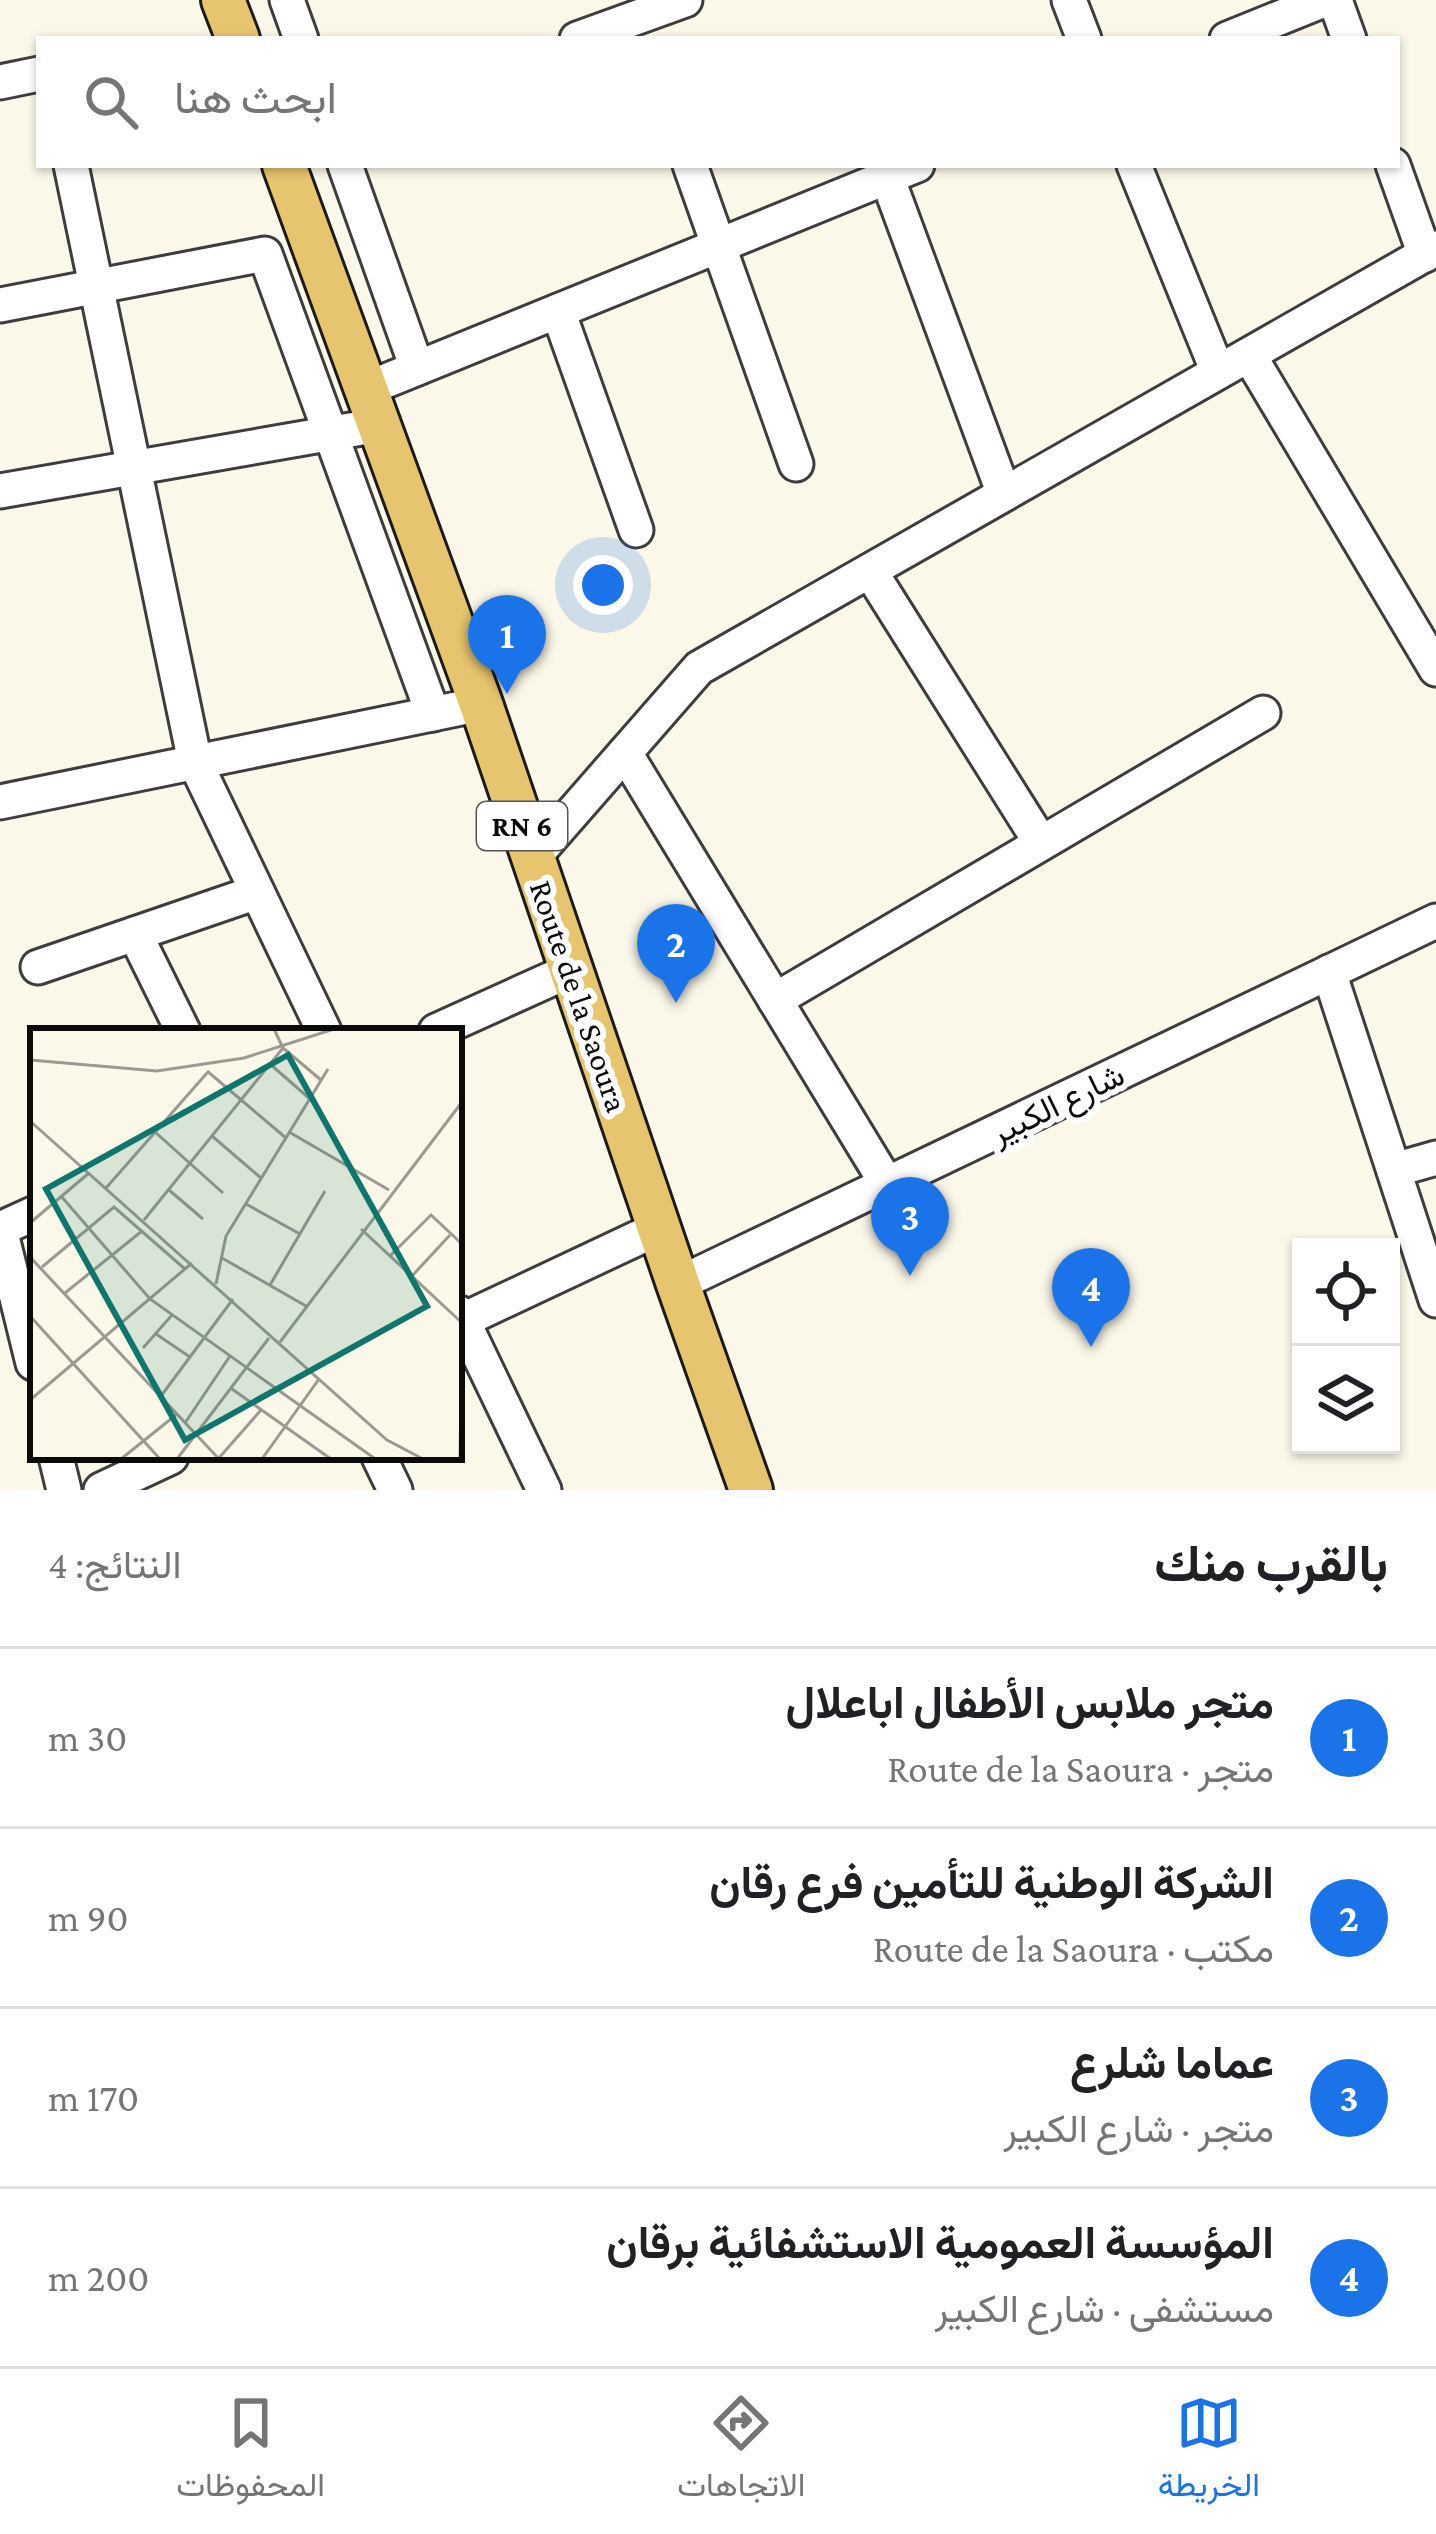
<!DOCTYPE html>
<html lang="ar">
<meta charset="utf-8">
<style>
body{margin:0;font-family:"Crimson Pro",Vazirmatn,serif;background:#f2f2f2;color:#202124;direction:rtl}
.controls{position:absolute;right:36px;bottom:36px;display:grid;overflow:hidden;border-radius:0px;box-shadow:0 3px 9px #0004}
.controls button{width:108px;height:108px;display:grid;place-items:center;padding:0;border:0;border-bottom:3px solid #e0e0e0;background:#fff;color:#202124;font:60px sans-serif}
.you{position:absolute;left:603px;top:585px;width:42px;height:42px;margin:-30px;border:9px solid #fff;border-radius:50%;background:#1a73e8;box-shadow:0 0 0 18px #1a73e833}
.badge{display:grid;place-items:center;width:78px;height:78px;border-radius:50%;background:#1a73e8;color:#fff;font-size:39px;font-weight:700}
.pin{position:absolute;translate:-50% -99px;filter:drop-shadow(0 3px 6px #0008)}
.pin::after{content:'';position:absolute;top:63px;width:42px;height:36px;background:inherit;clip-path:polygon(0 0,100% 0,50% 100%)}
.list{margin:0;padding:0;list-style:none}
h2{display:flex;justify-content:space-between;align-items:center;height:156px;margin:0;padding:0 48px;font-size:51px}
h2 small{font-size:39px;font-weight:400;color:#757577}
.list li{display:grid;grid-template-columns:78px 1fr auto;gap:36px;align-items:center;box-sizing:border-box;height:180px;padding:0 48px;border-top:3px solid #e0e0e0}
.list b{display:block;font-size:45px;white-space:nowrap}
.list p{margin:0;font-size:39px;white-space:nowrap;color:#757577}
.list em{font-size:39px;font-style:normal;color:#757577}
.icon{flex:none;width:66px;height:66px;fill:none;stroke:currentColor;stroke-width:2;stroke-linecap:round;stroke-linejoin:round}
.map{position:relative;flex:none;width:1436px;height:1490px;overflow:hidden;direction:ltr}
.search{position:absolute;background:#fff;box-shadow:0 3px 9px #0004;left:36px;right:36px;top:36px;height:132px;display:flex;align-items:center;gap:30px;box-sizing:border-box;padding:0 42px;border-radius:0px;color:#757577;font-size:45px}
.sheet{height:876px;background:#fff}
nav{display:flex;justify-content:space-around;align-items:center;box-sizing:border-box;height:168px;border-top:3px solid #e0e0e0;background:#fff;font-size:33px;color:#757577}
nav a{display:grid;justify-items:center;gap:6px}
nav .on{color:#1a73e8}
.map>svg:first-child{display:block}
</style>
<div class="map">
<svg width="1436" height="1490" viewBox="0 0 1436 1490">
<rect width="100%" height="100%" fill="#fcf8e9"/>
<g fill="none" stroke-linecap="round" stroke-linejoin="round">
<g stroke="#3d3d3d" stroke-width="39">
<g id="minor">
<polyline points="287,0 301,39"/>
<polyline points="1069,0 1084,39"/>
<polyline points="1335,0 1349,39"/>
<polyline points="577,39 685,0"/>
<polyline points="1227,39 1324,0"/>
<polyline points="0,82 39,74"/>
<polyline points="71,165 195,762 324,1031"/>
<polyline points="345,165 417,368"/>
<polyline points="690,165 796,464"/>
<polyline points="1134,165 1218,372"/>
<polyline points="1393,165 1425,255"/>
<polyline points="887,177 1004,494"/>
<polyline points="0,305 265,254 433,714"/>
<polyline points="558,311 636,530"/>
<polyline points="1249,355 1436,669"/>
<polyline points="366,389 917,165"/>
<polyline points="0,491 379,425"/>
<polyline points="870,571 1041,843"/>
<polyline points="625,753 887,1184"/>
<polyline points="0,802 481,704"/>
<polyline points="533,858 699,668 1436,248"/>
<polyline points="135,934 183,1031"/>
<polyline points="38,967 257,892"/>
<polyline points="1329,972 1436,1300"/>
<polyline points="775,1000 1263,713"/>
<polyline points="436,1031 571,970"/>
<polyline points="1394,1170 1436,1158"/>
<polyline points="0,1229 33,1363"/>
<polyline points="0,1229 33,1214"/>
<polyline points="678,1284 1436,921"/>
<polyline points="459,1313 544,1490"/>
<polyline points="459,1322 659,1228"/>
<polyline points="56,1457 64,1490"/>
<polyline points="379,1457 395,1490"/>
<polyline points="101,1490 171,1457"/>
</g>
</g>
<g stroke="#1b1b1b" stroke-width="48">
<g id="major">
<polyline points="223,0 238,39"/>
<polyline points="284,165 481,704 678,1284 751,1490"/>
</g>
</g>
<use href="#minor" stroke="#fff" stroke-width="33"/>
<use href="#major" stroke="#e7c46e" stroke-width="42"/>
</g>
<g text-anchor="middle" stroke-width="12" stroke-linejoin="round" paint-order="stroke">
<rect fill="#fff" stroke="#545454" stroke-width="3" x="477" y="802" width="90" height="48" rx="9"/>
<g font-size="30" font-weight="bold" fill="#0a0a0a">
<text x="522" y="836">RN 6</text>
</g>
<g font-size="33" fill="#0a0a0a" stroke="#fff">
<text transform="translate(580 996) rotate(71)" y="12">Route de la Saoura</text>
<text transform="translate(1057 1103) rotate(-26)" y="12">شارع الكبير</text>
</g>
</g>
<g transform="translate(30 1028)">
<rect width="432" height="432" fill="#fcf8e9"/>
<path fill="none" stroke="#9b9990" stroke-width="3" d="M244,1l9,19 38,32M0,32l127,11 87,-13 90,-29M240,36l40,35M177,43l79,67M0,93l357,319 36,19M125,104l68,61M259,104l100,58M182,108l49,42M76,160l101,-115M139,162l34,29M31,168l89,103 224,159M216,176l54,30M114,192l139,-172M0,195l59,-50M331,201l99,92M360,228l41,-41 31,29M0,229l189,202M192,230l84,48M12,239l72,-60 71,62M382,248l38,-41M186,256l10,-48 102,-167M240,257l55,-94M35,265l77,-62M0,288l130,143M126,306l34,23M250,314l182,-240M113,320l29,-33M202,361l99,70M131,368l72,-97M0,372l162,-137M155,395l45,-67M91,431l56,-45M147,431l92,-121M188,431l43,-49M232,431l57,-80M430,431l2,-139"/>
<path fill="#0f766e" fill-opacity="0.15" stroke="#0f766e" stroke-width="6" d="M258,27l139,251 -242,134 -139,-251z"/>
<rect width="432" height="432" fill="none" stroke="#0a0a0a" stroke-width="6"/>
</g>
</svg>
<div class="controls">
<button><svg class="icon" aria-label="locate" viewBox="0 0 24 24"><circle cx="12" cy="12" r="6"/><path d="M12 2v4M12 18v4M2 12h4M18 12h4"/></svg></button>
<button><svg class="icon" aria-label="layers" viewBox="0 0 24 24"><path d="M12 4l9 5-9 5-9-5zM3 14l9 5 9-5"/></svg></button>
</div>
<div class="you"></div>
<div class="pin badge" style="left:507px;top:694px">1</div>
<div class="pin badge" style="left:676px;top:1003px">2</div>
<div class="pin badge" style="left:910px;top:1276px">3</div>
<div class="pin badge" style="left:1091px;top:1347px">4</div>
<div class="search"><svg class="icon" aria-label="search" viewBox="0 0 24 24"><circle cx="10" cy="10" r="6"/><path d="M15 15l6 6"/></svg>ابحث هنا</div>
</div>
<section class="sheet">
<h2>بالقرب منك<small>النتائج: 4</small></h2>
<ul class="list">
<li><span class="badge">1</span><div><b>متجر ملابس الأطفال اباعلال</b><p>متجر · Route de la Saoura</p></div><em>30 m</em></li>
<li><span class="badge">2</span><div><b>الشركة الوطنية للتأمين فرع رقان</b><p>مكتب · Route de la Saoura</p></div><em>90 m</em></li>
<li><span class="badge">3</span><div><b>عماما شلرع</b><p>متجر · شارع الكبير</p></div><em>170 m</em></li>
<li><span class="badge">4</span><div><b>المؤسسة العمومية الاستشفائية برقان</b><p>مستشفى · شارع الكبير</p></div><em>200 m</em></li>
</ul>
</section>
<nav>
<a class="on"><svg class="icon" aria-label="map" viewBox="0 0 24 24"><path d="M3 6l6-2 6 2 6-2v14l-6 2-6-2-6 2zM9 4v14M15 6v14"/></svg>الخريطة</a>
<a><svg class="icon" aria-label="directions" viewBox="0 0 24 24"><path d="M12 3l9 9-9 9-9-9zM9 14v-3h6M13 9l2 2-2 2"/></svg>الاتجاهات</a>
<a><svg class="icon" aria-label="saved" viewBox="0 0 24 24"><path d="M7 4h10v16l-5-4-5 4z"/></svg>المحفوظات</a>
</nav>
